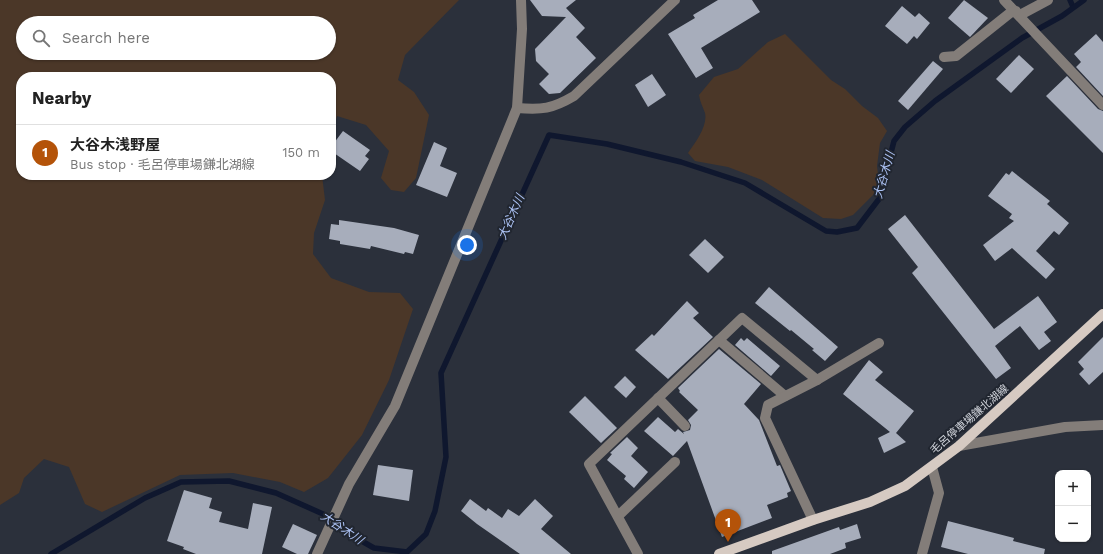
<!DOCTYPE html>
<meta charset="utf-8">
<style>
body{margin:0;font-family:"Work Sans","Noto Sans JP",sans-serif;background:#f6f6f6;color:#222}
.controls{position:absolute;right:12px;bottom:12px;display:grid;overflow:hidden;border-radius:8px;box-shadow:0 1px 3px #0004}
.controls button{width:36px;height:36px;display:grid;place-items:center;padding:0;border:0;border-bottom:1px solid #e0e0e0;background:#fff;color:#222;font:20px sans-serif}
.you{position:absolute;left:467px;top:245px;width:14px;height:14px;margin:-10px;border:3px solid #fff;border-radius:50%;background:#1a73e8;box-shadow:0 0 0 6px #1a73e833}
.badge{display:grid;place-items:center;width:26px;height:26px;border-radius:50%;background:#b45309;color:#fff;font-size:13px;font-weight:700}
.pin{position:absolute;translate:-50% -33px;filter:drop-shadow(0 1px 2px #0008)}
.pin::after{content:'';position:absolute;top:21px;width:14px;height:12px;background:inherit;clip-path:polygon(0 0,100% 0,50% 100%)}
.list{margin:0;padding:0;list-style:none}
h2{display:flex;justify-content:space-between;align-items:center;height:52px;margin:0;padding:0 16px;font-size:17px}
h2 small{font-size:13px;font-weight:400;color:#767676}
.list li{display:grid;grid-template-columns:26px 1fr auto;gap:12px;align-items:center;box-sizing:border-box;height:56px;padding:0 16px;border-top:1px solid #e0e0e0}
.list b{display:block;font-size:15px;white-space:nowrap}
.list p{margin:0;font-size:13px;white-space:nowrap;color:#767676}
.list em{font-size:13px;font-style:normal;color:#767676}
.icon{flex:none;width:22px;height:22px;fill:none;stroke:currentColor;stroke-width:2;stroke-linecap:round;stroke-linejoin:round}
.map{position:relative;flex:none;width:1103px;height:554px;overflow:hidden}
.search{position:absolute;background:#fff;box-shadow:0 1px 3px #0004;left:16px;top:16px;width:320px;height:44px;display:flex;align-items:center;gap:10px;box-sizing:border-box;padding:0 14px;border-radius:22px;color:#767676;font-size:15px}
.panel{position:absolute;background:#fff;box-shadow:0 1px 3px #0004;left:16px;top:72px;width:320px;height:108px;border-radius:16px}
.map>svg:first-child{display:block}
</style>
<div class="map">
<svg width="1103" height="554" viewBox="0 0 1103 554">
<rect width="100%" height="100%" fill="#2b303b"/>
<g fill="#4b3728" fill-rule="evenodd">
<path d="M0,0h459l-54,55 -7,25 16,12 15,23 -13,63 -12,14 -13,-2 -10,-12 8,-27 -23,-26 -29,-9 -6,22v-61h-310v98h301l3,25 -11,33 -1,21 18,24 38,14 31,1 13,16 -24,71 -27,55 -34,43 -24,14 -24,-10 -47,-9 -53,2 -78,37 -17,-8 -16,-37 -25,-8 -20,19 -5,15 -19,12zM23,23h306v30h-306z"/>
<path d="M785,34l46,46 14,9 17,17 16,12 9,13 -7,12 -3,23 2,17 -6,12 -20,20 -12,4 -18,-1 -61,-38 -34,-13 -33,-6 -7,-8c7,-10 20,-27 17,-40 -2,-6 -5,-11 -6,-18l15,-18 24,-8 30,-27z"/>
</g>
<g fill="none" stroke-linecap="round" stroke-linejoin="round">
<g stroke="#0f172e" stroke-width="5.5">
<polyline points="1070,0 1073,7"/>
<polyline points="51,554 145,498 181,482 229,481 276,493 323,514 344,531 374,548 407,552 426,534 435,511 446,457 441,373 549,135 607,144 681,162 745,183 826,231 837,232 857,228 879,199 894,141 905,127 935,101 1022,38 1062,16 1084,0"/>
</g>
</g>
<g fill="#a7adbb">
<polygon points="530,0 576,0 566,8 585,28 576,37 596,58 560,93 549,94 539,84 549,74 536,61 535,49 566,17 542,16"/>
<polygon points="718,0 752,0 760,12 701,48 713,68 696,78 668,34 695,18 693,15"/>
<polygon points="964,0 988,18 970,37 948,18"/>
<polygon points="902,6 915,17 919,13 930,23 917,39 914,36 907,44 885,26"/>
<polygon points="1096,34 1103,42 1103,96 1076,67 1081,62 1074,54"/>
<polygon points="1019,55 1034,69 1011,93 996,79"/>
<polygon points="933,61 943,69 908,110 898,101"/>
<polygon points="652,74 666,95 648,107 635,85"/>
<polygon points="1067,76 1098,109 1103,111 1103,153 1046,96"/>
<polygon points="343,131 370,150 365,156 369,159 360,171 331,151 331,147"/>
<polygon points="434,142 447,148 440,166 457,173 447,197 416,185"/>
<polygon points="1012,171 1050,201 1047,204 1069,223 1059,235 1054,231 1036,251 1055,269 1046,279 1012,248 995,261 983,245 1014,221 1009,218 1012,214 988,196 1006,173 1009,175"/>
<polygon points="905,215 994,329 1038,296 1057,322 1044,332 1051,341 1039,350 1020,326 995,346 1011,368 996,379 912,273 918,267 888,229"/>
<polygon points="339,220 394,228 419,235 413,254 405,252 404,254 371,246 370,249 340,244 340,241 329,239 331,224 339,225"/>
<polygon points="705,239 724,257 708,273 689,255"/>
<polygon points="769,287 838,347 825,361 812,350 814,349 791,330 790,331 755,303"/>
<polygon points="687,301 699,313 693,318 713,337 668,379 635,350 652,334 654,336"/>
<polygon points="1103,337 1103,372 1089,385 1079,374 1084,369 1078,362"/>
<polygon points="741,338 744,341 747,338 780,366 771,376 735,345"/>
<polygon points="719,349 761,384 744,404 759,420 777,466 780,465 791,491 787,493 788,497 767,505 772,518 722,537 687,441 673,456 644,431 658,417 675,432 678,429 684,434 683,432 690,430 691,425 688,420 698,410 679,392 680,391 678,388"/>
<polygon points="869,360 883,372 875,380 914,411 896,433 906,442 884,453 878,438 890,432 843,394"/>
<polygon points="625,376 636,387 626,398 614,387"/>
<polygon points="585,396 617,428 601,443 569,412"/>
<polygon points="627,437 638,448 631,456 648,472 634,488 624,479 626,476 607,460 612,454 610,453"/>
<polygon points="378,465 413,470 409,501 373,495"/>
<polygon points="184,490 212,498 209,508 222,512 219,522 248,529 253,503 272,507 262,554 196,554 183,549 184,547 167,541"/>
<polygon points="470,499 486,511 488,508 502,518 508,509 519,516 535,499 553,516 541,529 571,554 520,554 477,524 461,511"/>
<polygon points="948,521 1014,538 1013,541 1045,549 1044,554 968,554 941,547"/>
<polygon points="293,524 317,535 308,554 297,554 282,547"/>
<polygon points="857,524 861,538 845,543 846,548 830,554 772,554 772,551 839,527 840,530"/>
</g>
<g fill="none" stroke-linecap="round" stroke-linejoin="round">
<g stroke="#837d79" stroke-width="10">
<polyline points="1004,0 1103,105"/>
<polyline points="1020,15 1048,0"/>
<polyline points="944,57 956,56 1010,13 1016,11"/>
<path d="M517,108c25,2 35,1 57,-12l101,-96"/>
<polyline points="719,340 785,396"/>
<polyline points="658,398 685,426"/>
<polyline points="959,446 1065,427 1103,425"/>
<polyline points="618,516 675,462"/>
<polyline points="813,520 765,418 768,405 817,380 879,343"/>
<polyline points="317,554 349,484 395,406 517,108 522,29 521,0"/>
<polyline points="638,554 589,464 742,318 817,380"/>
<polyline points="922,554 939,493 932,467"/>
</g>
<polyline stroke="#d6cac2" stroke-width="10" points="719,554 813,520 870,502 905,486 959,446 1103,314"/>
</g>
<g text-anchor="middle" stroke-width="4" stroke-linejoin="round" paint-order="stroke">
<g font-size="11" fill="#d1d4db" stroke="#212630">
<text transform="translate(969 419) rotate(-41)" y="4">毛呂停車場鎌北湖線</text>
</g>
<g font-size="12" font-style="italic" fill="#acc2f4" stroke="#212630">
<text transform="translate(884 175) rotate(-74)" y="4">大谷木川</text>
<text transform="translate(511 217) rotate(-66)" y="4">大谷木川</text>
<text transform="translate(342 528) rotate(34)" y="4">大谷木川</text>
</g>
</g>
</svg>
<div class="controls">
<button>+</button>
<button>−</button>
</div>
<div class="you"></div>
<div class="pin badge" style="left:728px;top:542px">1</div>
<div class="search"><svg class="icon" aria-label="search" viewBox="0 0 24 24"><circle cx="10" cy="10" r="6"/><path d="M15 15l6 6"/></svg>Search here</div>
<section class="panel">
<h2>Nearby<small></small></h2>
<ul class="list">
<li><span class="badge">1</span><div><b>大谷木浅野屋</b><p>Bus stop · 毛呂停車場鎌北湖線</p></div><em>150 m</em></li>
</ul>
</section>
</div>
